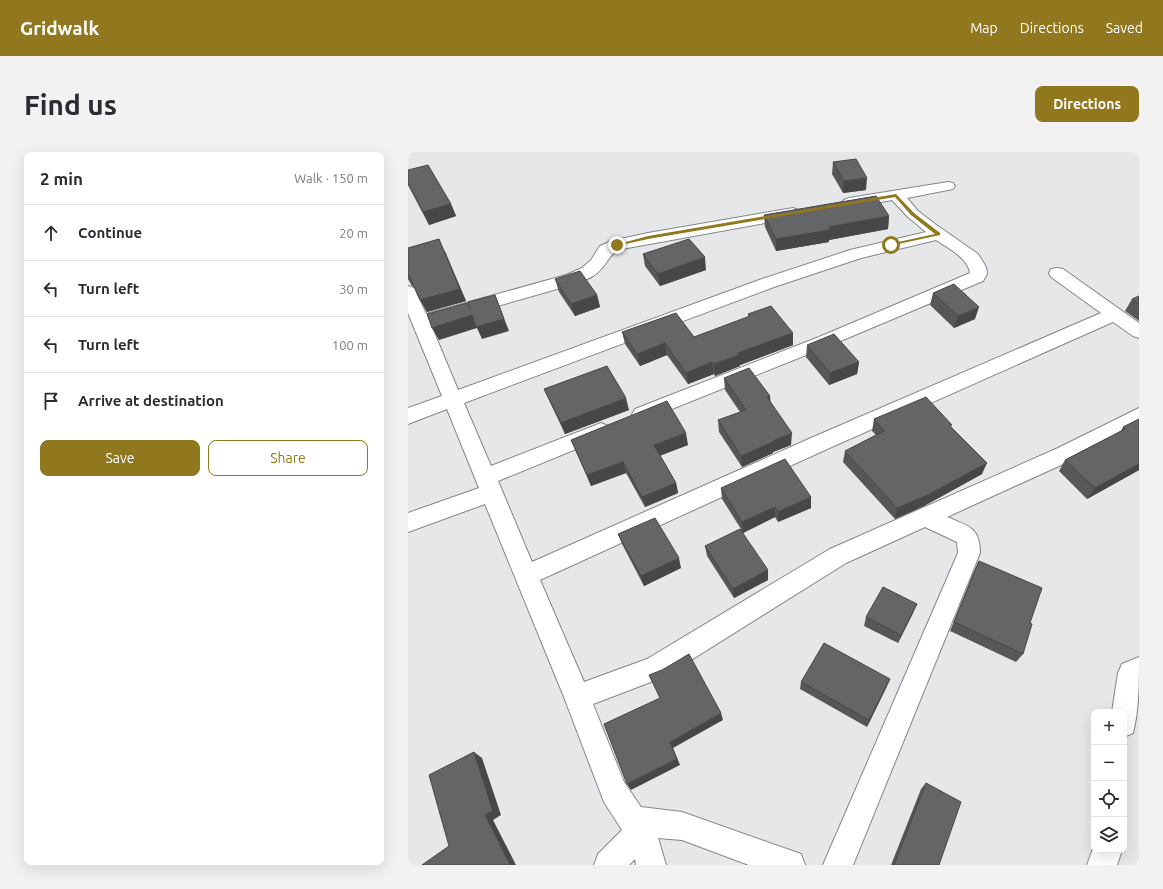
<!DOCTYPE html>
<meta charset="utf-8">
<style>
body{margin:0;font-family:Ubuntu,sans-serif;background:#f2f2f3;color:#2b2b33}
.controls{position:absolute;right:12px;bottom:12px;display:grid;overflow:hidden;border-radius:8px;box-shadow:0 4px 16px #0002}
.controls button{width:36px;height:36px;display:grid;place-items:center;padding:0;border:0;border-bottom:1px solid #e1e1e2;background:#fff;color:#2b2b33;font:20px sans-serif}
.stop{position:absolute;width:12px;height:12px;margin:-9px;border:3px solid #91771d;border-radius:50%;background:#fff}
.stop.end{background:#91771d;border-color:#fff;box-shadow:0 1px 4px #0008}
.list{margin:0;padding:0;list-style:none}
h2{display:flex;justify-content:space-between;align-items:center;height:52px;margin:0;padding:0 16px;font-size:17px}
h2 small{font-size:13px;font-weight:400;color:#7c7c81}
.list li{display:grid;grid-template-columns:26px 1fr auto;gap:12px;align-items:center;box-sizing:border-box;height:56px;padding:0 16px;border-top:1px solid #e1e1e2}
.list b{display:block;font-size:15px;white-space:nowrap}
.list em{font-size:13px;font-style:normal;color:#7c7c81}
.actions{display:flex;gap:8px;padding:12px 16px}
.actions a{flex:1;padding:9px 0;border:1px solid #91771d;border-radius:8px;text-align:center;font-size:14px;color:#91771d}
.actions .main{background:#91771d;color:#fff}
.icon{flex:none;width:22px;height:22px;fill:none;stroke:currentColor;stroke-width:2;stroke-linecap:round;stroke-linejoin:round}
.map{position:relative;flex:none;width:731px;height:713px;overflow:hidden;border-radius:8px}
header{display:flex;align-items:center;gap:24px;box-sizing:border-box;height:56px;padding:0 20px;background:#91771d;color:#fff}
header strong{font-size:19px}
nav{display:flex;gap:22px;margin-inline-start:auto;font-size:14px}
.intro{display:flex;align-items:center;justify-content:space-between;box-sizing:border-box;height:96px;padding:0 24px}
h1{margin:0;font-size:28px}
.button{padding:10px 18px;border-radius:8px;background:#91771d;color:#fff;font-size:14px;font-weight:700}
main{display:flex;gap:24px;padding:0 24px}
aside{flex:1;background:#fff;border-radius:8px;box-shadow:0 4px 16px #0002}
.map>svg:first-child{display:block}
</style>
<header>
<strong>Gridwalk</strong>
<nav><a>Map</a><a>Directions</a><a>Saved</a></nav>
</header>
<div class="intro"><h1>Find us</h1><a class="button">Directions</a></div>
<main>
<aside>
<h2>2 min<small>Walk · 150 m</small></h2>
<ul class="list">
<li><svg class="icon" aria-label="ahead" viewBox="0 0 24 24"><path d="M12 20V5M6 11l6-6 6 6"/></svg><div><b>Continue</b></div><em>20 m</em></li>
<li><svg class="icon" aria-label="left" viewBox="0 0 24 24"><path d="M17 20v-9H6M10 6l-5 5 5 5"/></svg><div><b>Turn left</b></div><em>30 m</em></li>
<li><svg class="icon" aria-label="left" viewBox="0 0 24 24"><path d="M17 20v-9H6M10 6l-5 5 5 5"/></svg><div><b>Turn left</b></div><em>100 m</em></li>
<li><svg class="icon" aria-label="arrive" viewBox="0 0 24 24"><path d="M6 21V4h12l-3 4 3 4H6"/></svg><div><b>Arrive at destination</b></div></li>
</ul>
<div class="actions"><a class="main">Save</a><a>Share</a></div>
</aside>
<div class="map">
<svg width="731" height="713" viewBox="0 0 731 713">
<rect width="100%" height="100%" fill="#e5e7e9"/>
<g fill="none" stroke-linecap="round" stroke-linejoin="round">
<g stroke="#848688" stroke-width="2">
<g id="minor">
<path d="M540,30l5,1 2,3 -2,3 -46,9 11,13 17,13 43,30 8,13 1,7 -4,7 -152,64 -189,76 -7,-2 -3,-5 3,-5 184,-72 151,-64c-2,-15 -22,-25 -34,-33l-75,18 -87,29 -310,116 27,63 110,-43 7,3 3,5 -3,5 -110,45 34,81 279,-124 290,-125 -50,-36 -2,-4 2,-4 6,-1 6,1 76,54v15l-6,-2 -20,-14 -288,128 -285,130 44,102 63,-23 183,-110 228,-101 81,-40v17l-67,35 -125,57c21,9 33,10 33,36l-127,312h-30l135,-312 -1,-11 -32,-15 -79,36 -182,114 -71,27 31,78 17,25 41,5 119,42 4,11h-56l-67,-25 -24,-2 8,27h-30l-1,-6 -6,6h-35l4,-11 24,-24 -18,-28 -40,-105 -79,-193 -77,28v-19l71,-25 -32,-79 -39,15v-16l34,-12 -34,-83v-27l6,2 12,26 140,-39 16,-7 9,-8 9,-14 11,-5 37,-8 145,-25 5,2 3,3 -3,3 -5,2 -171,31c-14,6 -11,9 -20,19 -6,8 -15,11 -24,15l-147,42 27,65 304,-111 88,-29 76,-18 -18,-15 -16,-17 -43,8 -5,-2 -3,-3 3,-3 5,-2z"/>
<path d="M731,505c0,25 0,53 -6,76l-9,4v-25h-12l6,-39 4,-9z"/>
<polygon points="686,694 686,698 714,698 709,713 679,713"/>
</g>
</g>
<use href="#minor" fill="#fff" fill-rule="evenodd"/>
</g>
<g fill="#565759">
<polygon points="425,10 458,38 435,41 424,22"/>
<polygon points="0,18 43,52 48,64 21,73 0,33"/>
<polygon points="356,63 481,64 480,77 421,88 421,90 368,99 357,75"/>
<polygon points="0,96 37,99 58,149 19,160 6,135 4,134 0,127"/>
<polygon points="235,102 298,118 252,134 237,114"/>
<polygon points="147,127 189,143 192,155 167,164 151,140"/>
<polygon points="525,141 567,167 546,176 522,153"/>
<polygon points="731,144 731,169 717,159 724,147"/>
<polygon points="340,162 385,181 385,193 332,213 332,214 307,224 306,222 280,232 259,203 232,214 217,192 214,180 286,185 340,165"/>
<polygon points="399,193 451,210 449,222 421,233 398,205"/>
<polygon points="316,226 362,244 362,251 383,293 365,300 365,301 334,315 311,280 310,268 332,260 317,238"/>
<polygon points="136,237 221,258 157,282 141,248"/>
<polygon points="466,267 543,275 574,322 516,354 487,367 435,310 437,299 468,283 464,279"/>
<polygon points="731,267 731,318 679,347 651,319 657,308 713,279 715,275"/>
<polygon points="163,288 280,293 252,303 268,331 270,341 237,355 218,321 183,334"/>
<polygon points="313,336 403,345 403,356 370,370 367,365 335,381 360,428 326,446 299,404 297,394 333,377 314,347"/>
<polygon points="210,382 273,416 236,434 214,392"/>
<polygon points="571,409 622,471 615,502 608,510 542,479 566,419"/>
<polygon points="505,461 490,491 456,474 458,465"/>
<polygon points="393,530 479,534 459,575 392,537"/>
<polygon points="518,631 531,713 483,713 513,637"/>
</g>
<g fill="#464748">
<polygon points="459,26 458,38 435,41 436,29"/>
<polygon points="43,52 48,64 21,73 15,60"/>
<polygon points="481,64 480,77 421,88 421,90 368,99 368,87 421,75"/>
<polygon points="31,87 58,149 19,160 12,148"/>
<polygon points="297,105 298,118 252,134 250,122"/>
<polygon points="87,143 101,179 74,187 69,176 31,188 24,176"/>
<polygon points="189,143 192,155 167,164 163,152"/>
<polygon points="571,155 567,167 546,176 550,164"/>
<polygon points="385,181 385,193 332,213 332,214 307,224 306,212 330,201"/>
<polygon points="257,191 259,203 232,214 229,202"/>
<polygon points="304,210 306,222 280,232 278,221"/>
<polygon points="451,210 449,222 421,233 422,221"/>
<polygon points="362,244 363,255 359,245"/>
<polygon points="218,246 221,258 157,282 153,271"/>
<polygon points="278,281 280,293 249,305 246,293"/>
<polygon points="384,281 383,293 365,300 365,301 334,315 333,304 365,289"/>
<polygon points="215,310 218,321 183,334 179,323"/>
<polygon points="579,311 574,322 516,354 487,367 489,356"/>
<polygon points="731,312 731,318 679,347 687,336"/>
<polygon points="268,331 270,341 237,355 234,345"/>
<polygon points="403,345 403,356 370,370 370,360"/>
<polygon points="367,355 367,365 335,381 334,370"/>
<polygon points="271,406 273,416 236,434 233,424"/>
<polygon points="360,418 360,428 326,446 325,437"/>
<polygon points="509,452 505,461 490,491 493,483"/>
<polygon points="482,527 479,534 459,575 461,568"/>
<polygon points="313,561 315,568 265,596 272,613 223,638 219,632 262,590"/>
<polygon points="66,600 74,606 93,663 85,668 108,713 102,713 77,663"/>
</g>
<g fill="#646567" stroke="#464748">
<polygon points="448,7 459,26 436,29 425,10"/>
<polygon points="20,13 43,52 15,60 0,31 0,18"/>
<polygon points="468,44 481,64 421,75 422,78 368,87 356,63"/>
<polygon points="31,87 52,137 12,148 1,123 0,123 0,96"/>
<polygon points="281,87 297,105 250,122 235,102"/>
<polygon points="172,119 189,143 163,152 147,127"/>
<polygon points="546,132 571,155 550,164 525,141"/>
<polygon points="87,143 96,167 68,175 64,163 24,176 19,162 59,151 62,157 60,150"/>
<polygon points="731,144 731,152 724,147"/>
<polygon points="363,154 385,181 330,201 331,203 306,212 304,210 278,221 257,191 229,202 214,180 268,161 286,185 342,164 340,162"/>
<polygon points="426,182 451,210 422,221 399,193"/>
<polygon points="199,214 218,246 153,271 136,237"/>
<polygon points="341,216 362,244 359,245 384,281 365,289 365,290 333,304 310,268 338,258 316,226"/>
<polygon points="518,245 544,273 542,274 579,311 520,343 489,356 437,299 476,279 466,267"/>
<polygon points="259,249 278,281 246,293 268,331 234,345 215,310 179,323 163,288"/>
<polygon points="731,267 731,312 687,336 657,308 717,277 715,275"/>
<polygon points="377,307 403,345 370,360 367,355 334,370 313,336"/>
<polygon points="247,366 271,406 233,424 210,382"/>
<polygon points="332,377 360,418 325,437 297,394"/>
<polygon points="571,409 634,436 622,471 624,472 615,502 546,470"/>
<polygon points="475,435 509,452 493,483 458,465"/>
<polygon points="416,491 482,527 461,568 393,530"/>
<polygon points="281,502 313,561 262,590 269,607 219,632 196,572 252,546 241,523 254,518"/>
<polygon points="66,600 85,659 77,663 102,713 14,713 41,694 21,623"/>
<polygon points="518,631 553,650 531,713 486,713"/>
</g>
<polygon fill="#91771d" points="488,42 506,61 532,81 532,83 481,94 481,92 527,82 503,63 487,45 240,87 209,94 207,93 240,84"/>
</svg>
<div class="controls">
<button>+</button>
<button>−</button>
<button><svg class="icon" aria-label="locate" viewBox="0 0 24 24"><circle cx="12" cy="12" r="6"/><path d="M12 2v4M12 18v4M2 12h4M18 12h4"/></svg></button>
<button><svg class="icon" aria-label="layers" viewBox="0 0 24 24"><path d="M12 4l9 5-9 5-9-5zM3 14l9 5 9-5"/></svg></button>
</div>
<div class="stop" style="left:483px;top:93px"></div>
<div class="stop end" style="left:209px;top:93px"></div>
</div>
</main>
